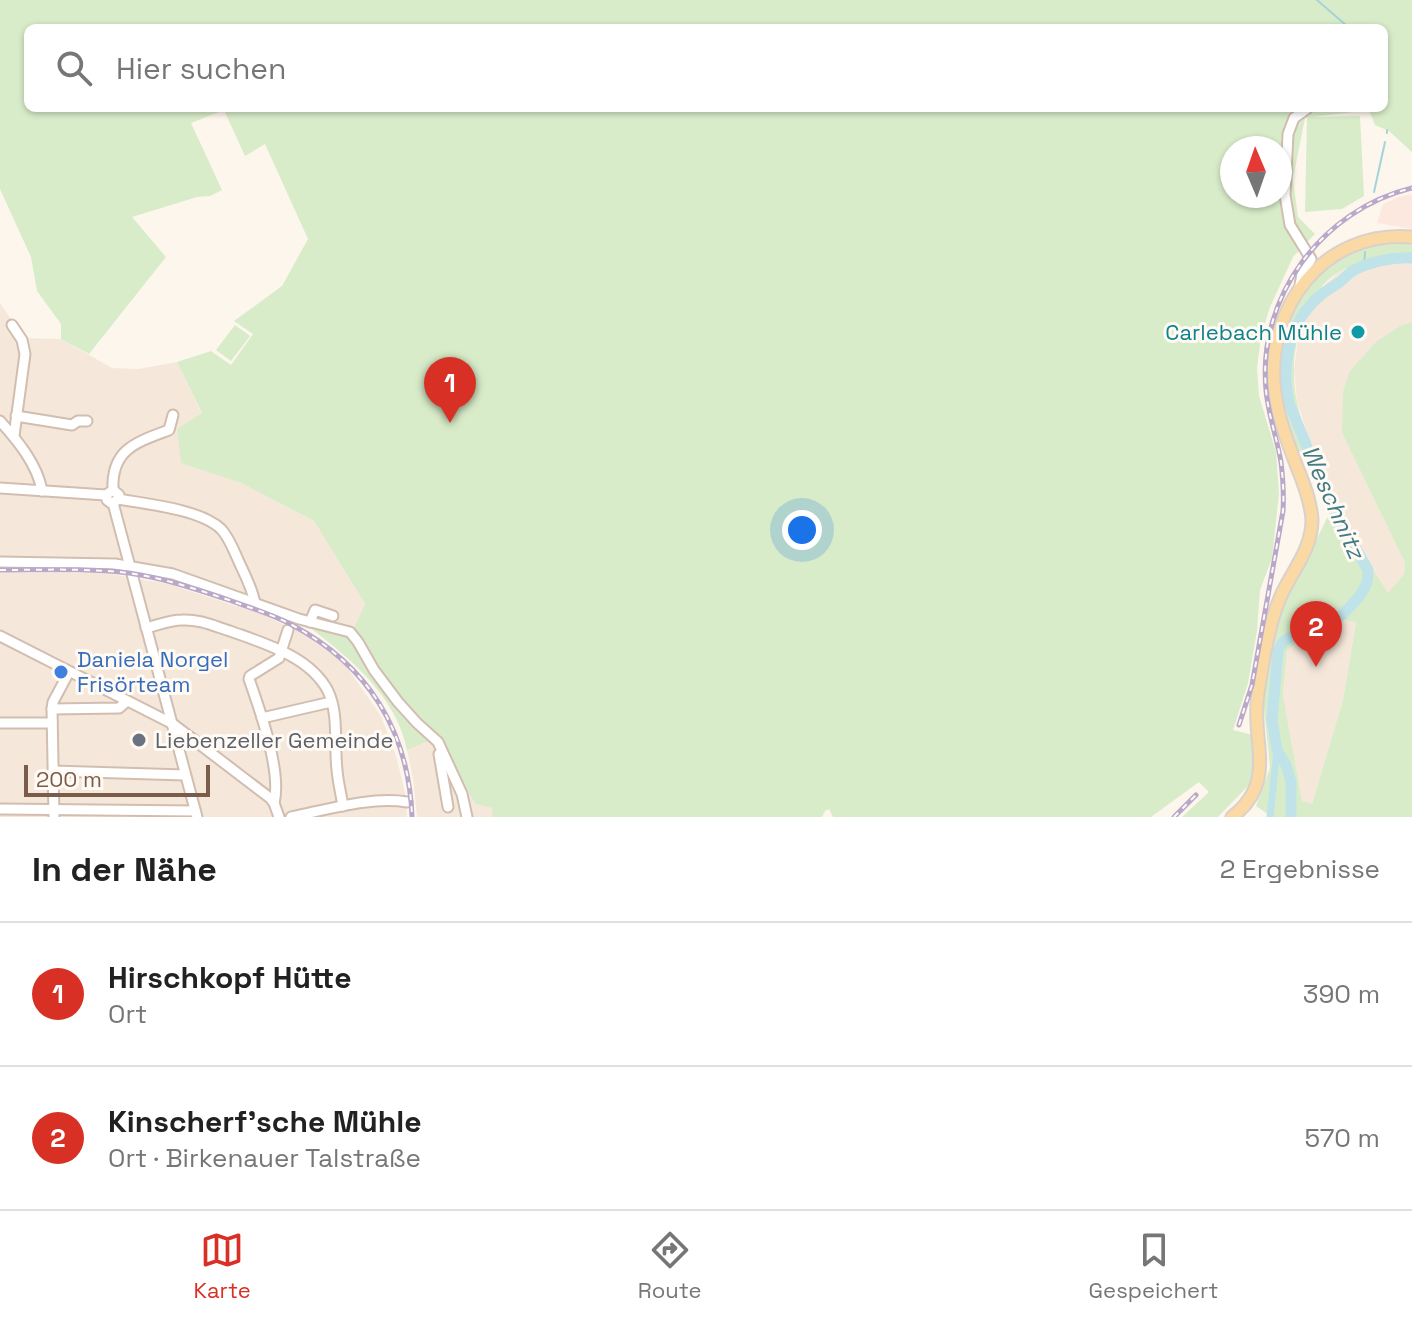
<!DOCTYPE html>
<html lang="de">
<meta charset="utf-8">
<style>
body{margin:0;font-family:"Space Grotesk",sans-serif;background:#f2f2f2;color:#222}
.compass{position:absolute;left:1220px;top:136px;width:72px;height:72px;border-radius:50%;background:#fff;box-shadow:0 2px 6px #0004;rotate:358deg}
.scale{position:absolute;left:24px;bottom:20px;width:186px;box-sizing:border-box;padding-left:8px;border:4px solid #7a5c4d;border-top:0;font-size:22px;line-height:28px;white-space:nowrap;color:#7a5c4d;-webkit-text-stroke:6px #fffaf3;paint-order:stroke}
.you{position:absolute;left:802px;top:530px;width:28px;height:28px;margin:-20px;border:6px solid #fff;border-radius:50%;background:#1a73e8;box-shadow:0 0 0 12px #1a73e833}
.badge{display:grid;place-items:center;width:52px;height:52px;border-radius:50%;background:#d93025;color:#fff;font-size:26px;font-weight:700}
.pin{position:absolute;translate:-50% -66px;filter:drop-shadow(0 2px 4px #0008)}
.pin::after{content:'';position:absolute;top:42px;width:28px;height:24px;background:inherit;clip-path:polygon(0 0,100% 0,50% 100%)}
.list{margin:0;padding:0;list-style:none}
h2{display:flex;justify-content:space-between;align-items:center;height:104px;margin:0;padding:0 32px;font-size:34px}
h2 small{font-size:26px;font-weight:400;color:#767676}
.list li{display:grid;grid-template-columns:52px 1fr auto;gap:24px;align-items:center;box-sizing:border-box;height:144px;padding:0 32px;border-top:2px solid #e0e0e0}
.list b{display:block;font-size:30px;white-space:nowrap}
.list p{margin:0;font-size:26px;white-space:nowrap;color:#767676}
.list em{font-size:26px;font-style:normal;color:#767676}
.icon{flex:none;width:44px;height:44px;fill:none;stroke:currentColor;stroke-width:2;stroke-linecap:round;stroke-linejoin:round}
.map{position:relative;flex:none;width:1412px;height:817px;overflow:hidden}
.search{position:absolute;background:#fff;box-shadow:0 2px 6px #0004;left:24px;right:24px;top:24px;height:88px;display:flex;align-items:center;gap:20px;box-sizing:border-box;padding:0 28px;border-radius:12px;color:#767676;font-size:30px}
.sheet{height:392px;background:#fff}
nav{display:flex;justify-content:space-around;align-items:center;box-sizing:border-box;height:112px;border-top:2px solid #e0e0e0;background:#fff;font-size:22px;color:#767676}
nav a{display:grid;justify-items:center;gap:4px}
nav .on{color:#d93025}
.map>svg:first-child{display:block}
</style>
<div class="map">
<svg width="1412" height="817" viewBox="0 0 1412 817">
<rect width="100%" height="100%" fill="#fdf6ec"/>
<g fill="#f5e8da">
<polygon points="1397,259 1412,260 1412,322 1402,325 1342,433 1405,563 1404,574 1388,594 1327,499 1297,401 1294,371 1299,328 1305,313 1319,290 1339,272 1369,262"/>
<polygon points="0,303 24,338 61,339 112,368 138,369 177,362 202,414 181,462 241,483 314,521 365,604 349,638 309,627 172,577 125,567 0,565"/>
<polygon points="0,573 105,573 168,584 264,615 305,635 344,663 381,716 397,759 406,797 407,817 0,817"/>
<polygon points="1329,618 1356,622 1343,700 1312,804 1302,802 1283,695 1287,649 1302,639 1316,623"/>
<polygon points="432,738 454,766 475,804 493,808 493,817 417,817 413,779 407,750"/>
</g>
<polygon fill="#fde8e0" points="1412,194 1412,229 1377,223 1383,204 1399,197"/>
<g fill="#d8ecc9" fill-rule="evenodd">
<path d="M0,0h1412v152l-23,-21 -14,-6 -6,-15 -56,7 47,-1 4,80 -22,13 -37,3 2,-94h-2l-12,61 5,38 17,17 -22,23 -23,50 -9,29 -4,32 2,28 17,56 3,42 -7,64 -12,32 -3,41 -9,52 -15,47 20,5 2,28 -6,22 -31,32h-36l27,-25 -10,-10 -48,35h-318l-4,-8 -4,2 -3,6h-329l-1,-9 -17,-4 -21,-38 -21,-27 -26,11c-11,-54 -56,-91 -98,-123l40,11 16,-34 -51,-83 -73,-38 -60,-20 -4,-34 25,-16 -25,-51 34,-11 20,14 22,-31 -19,-13 48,-35 26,-47 -43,-95 -20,12 -21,-46 -33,13 31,67 -12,6 -13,1 -65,20 34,40 -77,97 -28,-15v-15l-24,-33 -6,-34 -31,-68zM28,28h1356v80h-1356zM1232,148h48v48h-48z"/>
<path d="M1402,241l10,1v18c-23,-1 -52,0 -73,12 -32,19 -45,64 -45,99 -1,27 9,54 17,80l-15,1c-6,-18 -13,-35 -15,-53 -6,-55 6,-110 57,-139 10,-6 21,-12 33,-16 10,-2 21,-2 31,-3z"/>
<path d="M1412,322v495h-140l-16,-11 14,-38 -6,-60v-21l14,-71 9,-23 16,-26 29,-59 56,85 16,-19 1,-11 -63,-130 1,-41 7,-21 27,-30 25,-16zM1329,618l27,4 -13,78 -31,104 -10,-3 -19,-106 4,-45 15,-11 14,-16z"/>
<polygon points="235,325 250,336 231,361 216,350"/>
</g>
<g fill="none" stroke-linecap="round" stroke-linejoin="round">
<g stroke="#a5d3da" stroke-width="2">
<polyline points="1317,0 1347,26"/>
<polyline points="1387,133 1387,130"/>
<polyline points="1374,192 1385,142"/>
<polyline points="1364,267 1365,252"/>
</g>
<polyline stroke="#bfe3e8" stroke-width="7" points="1270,817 1277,750"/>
<path stroke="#bfe3e8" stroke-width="11" d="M1291,817v-35l-5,-17 -9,-15 -5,-30 6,-69c6,-19 27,-16 43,-23 15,-5 41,-30 46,-46 1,-3 1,-8 1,-12l-38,-67 -41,-100c-7,-30 -2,-71 19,-95 8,-11 18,-17 29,-24 5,-3 9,-8 14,-12 16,-10 42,-15 61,-14"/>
<g stroke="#d1beb0" stroke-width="13">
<g id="minor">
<polyline points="1300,286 1302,273 1311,259 1290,225 1285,195 1288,134 1294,118 1308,108"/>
<polyline points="12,325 22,340 25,354 14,436"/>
<polyline points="16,416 72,425 78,421 87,421"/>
<path d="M0,421c17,19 38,44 42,70"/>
<polyline points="0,488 106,495 113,490 119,495 118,499"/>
<path d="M113,490c-2,-41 24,-48 56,-60l4,-15"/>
<path d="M106,495l1,5 4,3 5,-2 2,-2c28,5 82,10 103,30 8,8 13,22 18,33 6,13 13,26 16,41"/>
<polyline points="113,503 197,817"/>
<polyline points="0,562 115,564 173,574 299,619 350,632 358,642 374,670 398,702 417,723 438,742 462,794 467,817"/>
<polyline points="310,622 315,610 333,616"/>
<path d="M146,628c12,-3 24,-8 36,-8 17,-1 32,6 48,11 33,12 80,25 98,60 11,23 6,53 9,79 1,12 4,24 6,36"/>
<polyline points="0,636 173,724 270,798 274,803 279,817"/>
<polyline points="52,709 119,708 127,701"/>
<polyline points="262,718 331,702"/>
<polyline points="0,723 52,723"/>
<polyline points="439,754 448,807"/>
<polyline points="53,771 185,775"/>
<path d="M274,803c8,-31 -14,-93 -25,-124l1,-3 29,-18 9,-28"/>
<polyline points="0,809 195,811"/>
<polyline points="54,817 52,709 53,702 69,672"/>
<path d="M291,817c35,-7 80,-21 116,-15"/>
</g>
</g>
<g stroke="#dad1cd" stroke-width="15">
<path id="major" d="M1232,817c47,-36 18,-76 26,-124 5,-31 10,-66 22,-95 11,-26 32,-48 32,-78 -1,-18 -8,-36 -15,-53 -9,-24 -19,-49 -22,-75 -11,-84 49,-163 137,-155"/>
</g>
<use href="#minor" stroke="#fff" stroke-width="9"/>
<use href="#major" stroke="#fbd9a5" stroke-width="11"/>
<g stroke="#b9a8c9" stroke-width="5">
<g id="rail">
<path d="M0,570c43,0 86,-2 129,3 34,5 67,16 100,27 21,8 43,14 63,25 76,40 117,106 120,192"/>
<path d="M1239,725l13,-40 31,-174c1,-16 0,-32 -2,-49 -4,-24 -13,-48 -15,-72 -9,-93 56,-180 146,-202"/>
<polyline points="1174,817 1196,795"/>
</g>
</g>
<use href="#rail" stroke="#fffaf3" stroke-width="2" stroke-dasharray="6" stroke-linecap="butt"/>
</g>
<circle fill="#0f9aa8" stroke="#fffaf3" stroke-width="3" cx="1358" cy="332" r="8"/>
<circle fill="#3f7fe0" stroke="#fffaf3" stroke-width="3" cx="61" cy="672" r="8"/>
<circle fill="#6b7280" stroke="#fffaf3" stroke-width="3" cx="139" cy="740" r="8"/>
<g text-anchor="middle" stroke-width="6" stroke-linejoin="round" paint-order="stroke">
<g font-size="22" fill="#0d838f" stroke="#fffaf3" text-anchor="end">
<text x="1342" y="340">Carlebach Mühle</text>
</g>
<g font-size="22" fill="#366cbe" stroke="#fffaf3" text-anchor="start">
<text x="77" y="667">Daniela Norgel<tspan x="77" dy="25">Frisörteam</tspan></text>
</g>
<g font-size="22" fill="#5b616d" stroke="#fffaf3" text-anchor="start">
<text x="155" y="748">Liebenzeller Gemeinde</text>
</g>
<g font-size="24" font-style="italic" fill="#437c86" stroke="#fffaf3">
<text transform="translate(1333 502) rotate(66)" y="8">Weschnitz</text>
</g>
</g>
</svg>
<svg class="compass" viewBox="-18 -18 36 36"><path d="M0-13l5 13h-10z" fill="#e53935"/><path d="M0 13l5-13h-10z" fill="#767676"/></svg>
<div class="scale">200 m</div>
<div class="you"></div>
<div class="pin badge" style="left:450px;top:423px">1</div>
<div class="pin badge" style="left:1316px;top:667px">2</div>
<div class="search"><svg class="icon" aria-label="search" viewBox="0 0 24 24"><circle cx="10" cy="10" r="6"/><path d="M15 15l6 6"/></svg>Hier suchen</div>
</div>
<section class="sheet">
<h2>In der Nähe<small>2 Ergebnisse</small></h2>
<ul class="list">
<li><span class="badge">1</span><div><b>Hirschkopf Hütte</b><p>Ort</p></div><em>390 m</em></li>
<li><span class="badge">2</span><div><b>Kinscherf'sche Mühle</b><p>Ort · Birkenauer Talstraße</p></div><em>570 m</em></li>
</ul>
</section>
<nav>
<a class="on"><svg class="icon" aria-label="map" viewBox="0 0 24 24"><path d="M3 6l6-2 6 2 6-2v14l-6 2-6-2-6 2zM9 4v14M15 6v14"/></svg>Karte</a>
<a><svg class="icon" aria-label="directions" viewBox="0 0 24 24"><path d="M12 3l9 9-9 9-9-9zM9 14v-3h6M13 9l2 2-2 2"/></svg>Route</a>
<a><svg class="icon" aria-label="saved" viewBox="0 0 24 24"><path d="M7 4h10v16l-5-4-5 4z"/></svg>Gespeichert</a>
</nav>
